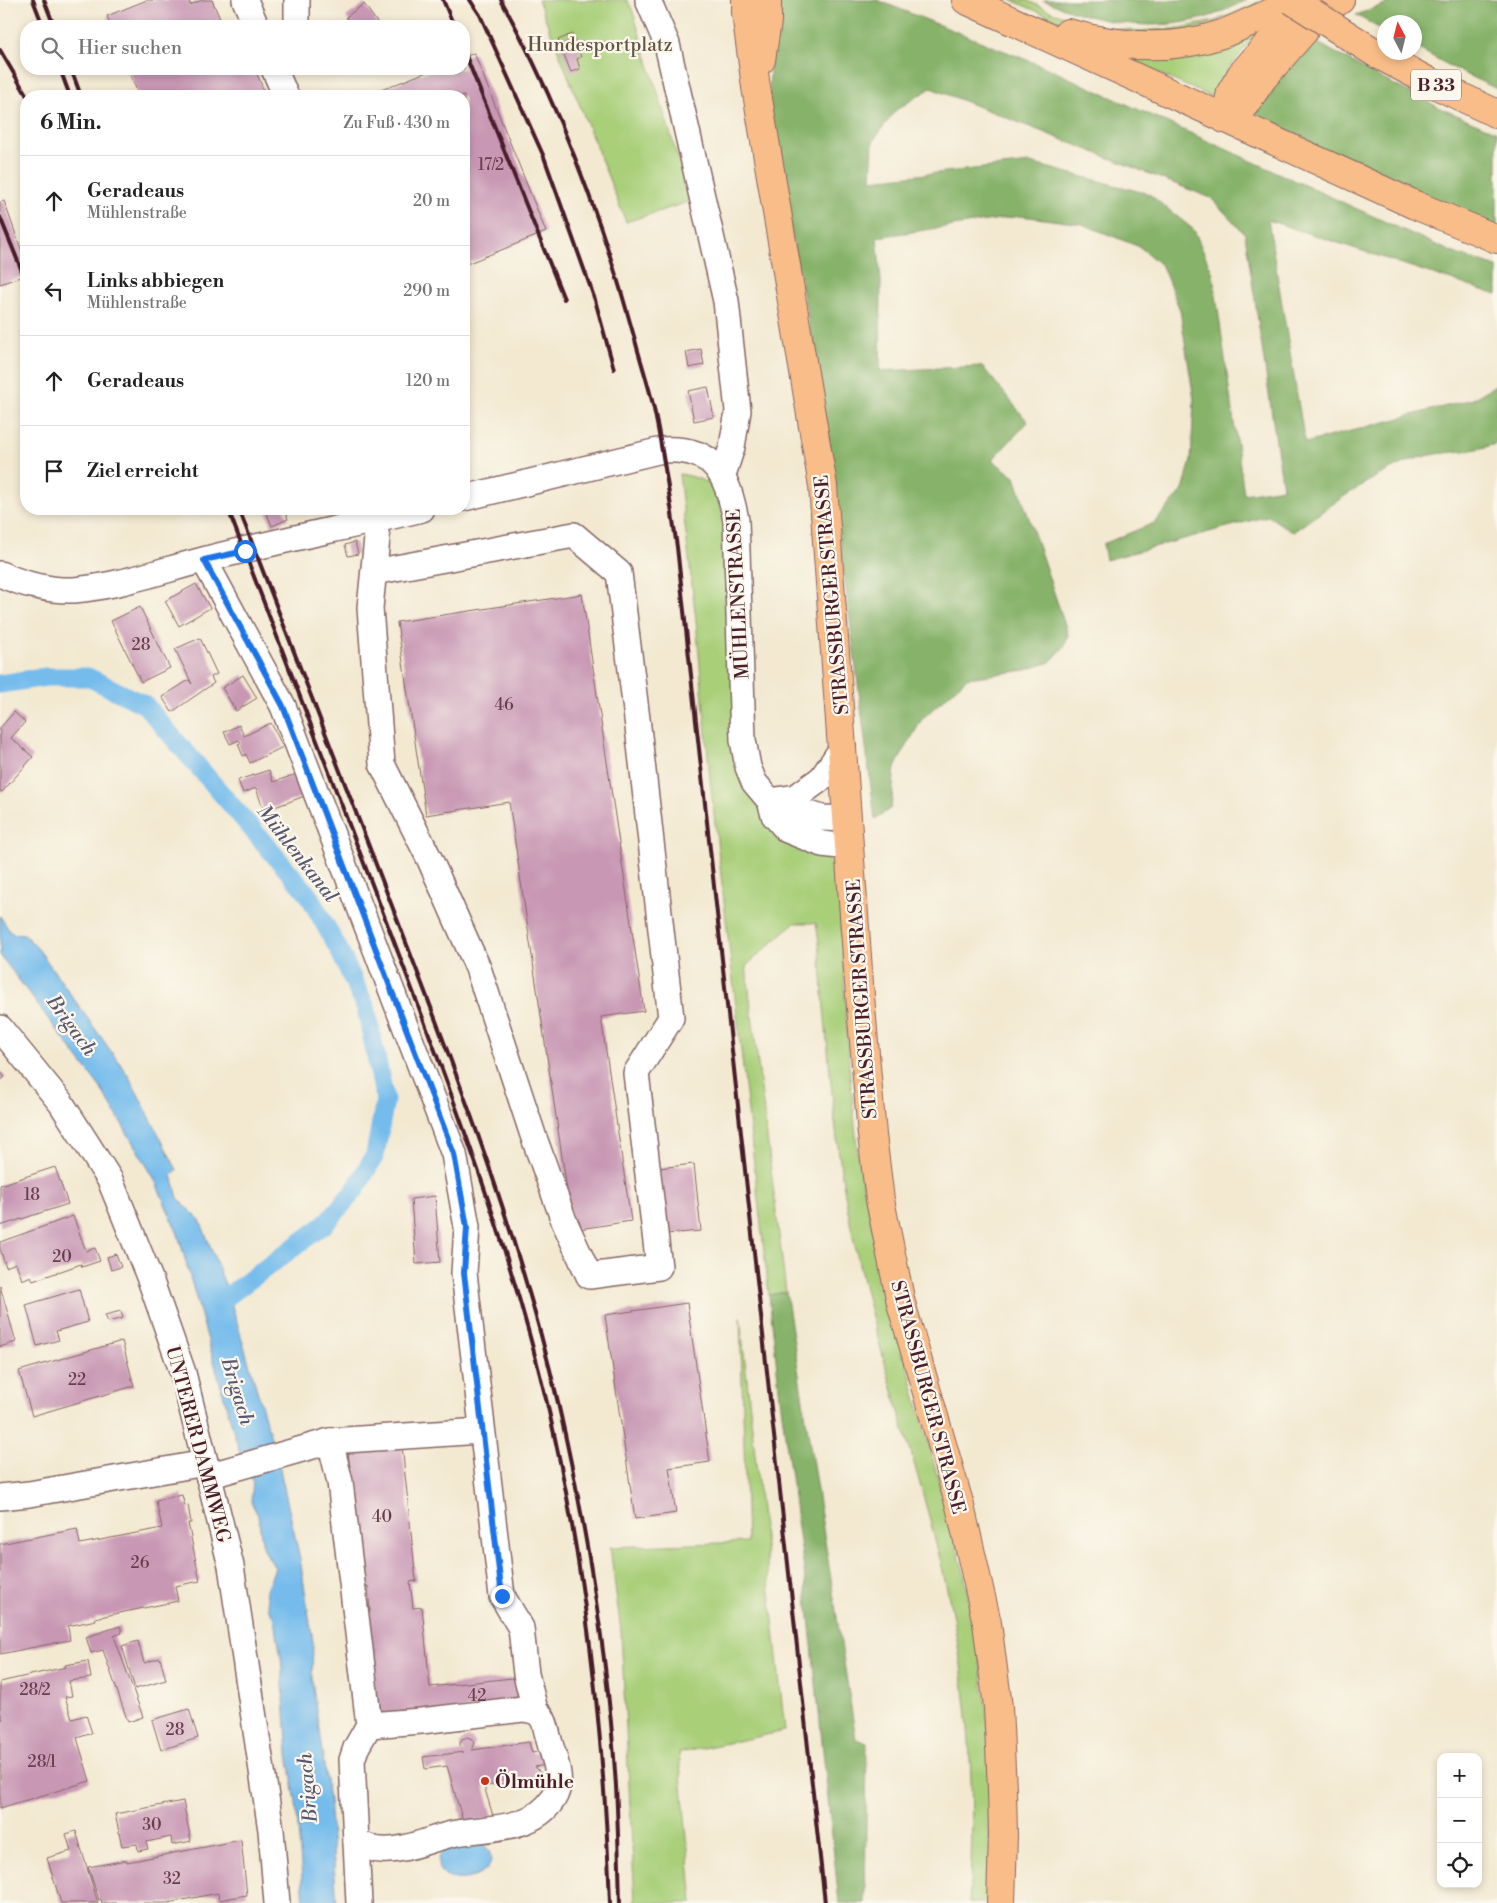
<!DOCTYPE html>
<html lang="de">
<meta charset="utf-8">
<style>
body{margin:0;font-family:"Libre Bodoni",serif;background:#f2f2f2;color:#222}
.controls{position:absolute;right:15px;bottom:15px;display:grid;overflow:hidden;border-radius:10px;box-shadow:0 2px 8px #0003}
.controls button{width:45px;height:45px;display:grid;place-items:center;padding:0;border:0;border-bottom:1px solid #e0e0e0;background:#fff;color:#222;font:25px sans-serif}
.compass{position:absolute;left:1377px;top:15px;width:45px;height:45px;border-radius:50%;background:#fff;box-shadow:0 2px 8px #0003;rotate:353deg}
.stop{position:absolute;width:15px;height:15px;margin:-11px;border:4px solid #1a73e8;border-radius:50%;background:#fff}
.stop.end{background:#1a73e8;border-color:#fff;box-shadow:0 1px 5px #0008}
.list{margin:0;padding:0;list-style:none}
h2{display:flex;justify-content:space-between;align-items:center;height:65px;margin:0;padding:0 20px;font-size:21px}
h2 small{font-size:16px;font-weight:400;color:#767676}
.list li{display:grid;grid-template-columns:32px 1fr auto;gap:15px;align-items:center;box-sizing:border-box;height:90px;padding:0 20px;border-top:1px solid #e0e0e0}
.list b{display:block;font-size:19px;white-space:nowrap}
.list p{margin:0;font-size:16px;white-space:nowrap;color:#767676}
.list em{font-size:16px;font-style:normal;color:#767676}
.icon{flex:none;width:28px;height:28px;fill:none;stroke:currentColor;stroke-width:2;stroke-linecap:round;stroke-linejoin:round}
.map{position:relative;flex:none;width:1497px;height:1903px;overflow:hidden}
.search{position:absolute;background:#fff;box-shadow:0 2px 8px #0003;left:20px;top:20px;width:450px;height:55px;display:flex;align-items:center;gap:12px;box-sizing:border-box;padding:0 18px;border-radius:20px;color:#767676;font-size:19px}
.panel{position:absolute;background:#fff;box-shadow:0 2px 8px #0003;left:20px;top:90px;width:450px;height:425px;border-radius:20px}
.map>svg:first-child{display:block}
</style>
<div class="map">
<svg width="1497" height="1903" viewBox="0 0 1497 1903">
<rect width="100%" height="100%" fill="#fbf7ec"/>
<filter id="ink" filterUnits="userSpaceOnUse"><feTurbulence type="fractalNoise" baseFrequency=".02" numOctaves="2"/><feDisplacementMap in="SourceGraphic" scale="10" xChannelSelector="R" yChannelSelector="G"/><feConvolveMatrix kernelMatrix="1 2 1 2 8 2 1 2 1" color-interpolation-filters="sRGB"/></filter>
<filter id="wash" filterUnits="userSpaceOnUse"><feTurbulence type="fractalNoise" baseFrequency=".0096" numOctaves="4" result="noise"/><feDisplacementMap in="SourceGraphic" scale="20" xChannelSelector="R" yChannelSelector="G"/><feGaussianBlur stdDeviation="1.12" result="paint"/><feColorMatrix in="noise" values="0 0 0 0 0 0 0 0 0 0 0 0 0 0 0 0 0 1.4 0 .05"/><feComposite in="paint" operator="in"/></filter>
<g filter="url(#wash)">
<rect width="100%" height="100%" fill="#f3e9d1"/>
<g fill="#a9cf79" stroke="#7a7752">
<polygon points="538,0 627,0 632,9 691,201 626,222"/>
<polygon points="1011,0 1026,0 1052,12 1084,22 1110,28 1135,31 1174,29 1215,21 1259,2 1265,5 1171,37 1067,24"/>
<polygon points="1269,28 1250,42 1228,69 1214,98 1110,52"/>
<path d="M679,474c33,5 36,14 45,44l23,269 12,21 38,33 37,23 4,9 11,193 10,100 23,107 82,300 17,94 8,64 1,172h-21c7,-104 1,-212 -22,-314 -27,-122 -72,-240 -96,-362 -15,-73 -20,-146 -27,-219 -2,-28 -3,-57 -8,-85h-22l-48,43 40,326 -17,3 -59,-516 -14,-159z"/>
<polygon points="740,1316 785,1731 679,1753 693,1903 635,1903 621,1632 610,1547 747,1542"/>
</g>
<g fill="#86b269" stroke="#68684a" fill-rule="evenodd">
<path d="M781,0h96l170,68 407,185 43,14v28l-229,-75 37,223 168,-44 24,-15v59c-25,11 -53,7 -79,15 -46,16 -85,46 -125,74l-25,-16 -162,44 -3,-16 51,-21 29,-33 8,-30 3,-60 -14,-90 -18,-44 -22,-19 -58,-23 -61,-8 -144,21 4,44 -1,90 102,-5 46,56 -36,38 23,17 53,157 -4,13 -14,15 -24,8 -59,8 -45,41 -27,48 -4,41 -16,11 -55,-437 -47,-245 -4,-35 1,-34 9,-65zM931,88l280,110 34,36 38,254 -39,6 -31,-220 -19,-44 -45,-36 -119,-31 -159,17 2,-39 23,-31z"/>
<path d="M1043,0h204c-14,6 -28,14 -43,18 -56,15 -109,4 -161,-18z"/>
<polygon points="1396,0 1497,0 1497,89 1463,73 1415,47 1414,22 1384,22 1384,31 1356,15"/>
<polygon points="1316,42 1381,78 1442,109 1497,132 1497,229 1249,123 1291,63"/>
<polygon points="786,1292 856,1739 867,1743 865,1903 839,1903 804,1570 781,1406 769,1295"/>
</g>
<g fill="#74bcec" stroke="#5f6e8c">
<polygon points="0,916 11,933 24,934 39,950 128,1075 177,1170 172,1175 178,1198 200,1220 229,1295 279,1465 300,1559 313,1642 312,1681 329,1800 337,1903 304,1903 296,1803 288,1754 281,1657 274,1616 269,1609 266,1590 275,1568 263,1548 258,1515 251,1502 253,1482 240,1454 178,1234 154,1178 100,1087 0,955"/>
<path d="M468,1844c8,-1 17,-2 21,7 15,32 -66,42 -48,2l11,-7z"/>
</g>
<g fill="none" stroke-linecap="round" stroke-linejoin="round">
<polyline stroke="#74bcec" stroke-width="19" points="0,684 46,677 88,677 145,705 308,894 339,950 366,1008 385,1100 375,1155 355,1190 325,1224 212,1308"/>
</g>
<g id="blocks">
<g fill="#c897b4">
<polygon points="147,0 189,0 190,5 202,0 212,0 223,26 111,26 107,16"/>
<polygon points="364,4 376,21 380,26 352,26 346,17"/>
<polygon points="572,34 581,57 577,59 580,69 571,72 558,40"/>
<polygon points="474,53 546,232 464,265 464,96 366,96 434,69 464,69 464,57"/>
<polygon points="128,69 255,69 266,96 139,96"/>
<polygon points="4,201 26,263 26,275 0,284 0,202"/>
<polygon points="701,349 704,365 689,368 686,352"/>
<polygon points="708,387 714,417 694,421 688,391"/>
<polygon points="265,509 284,509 288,519 272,526"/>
<polygon points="355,542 358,554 348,556 345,545"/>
<polygon points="196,584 210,608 179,626 165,601"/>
<polygon points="582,594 644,1011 601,1017 631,1221 573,1230 509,802 426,815 397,622"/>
<polygon points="140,607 170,668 141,682 111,621"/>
<polygon points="200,638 217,674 211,677 214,683 172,712 162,697 189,680 192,684 175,649"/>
<polygon points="243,675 257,698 236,711 222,688"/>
<polygon points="14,712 25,722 11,738 33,757 2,792 0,791 0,728"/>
<polygon points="271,723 283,747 250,763 246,754 243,756 238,744 241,743 239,740 230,744 224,732 239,725 244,736"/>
<polygon points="269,770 273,782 297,774 305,796 264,811 256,788 243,793 238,780"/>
<polygon points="0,1071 5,1077 0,1081"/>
<polygon points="694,1164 701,1231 666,1234 659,1168"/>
<polygon points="55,1167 68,1204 0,1226 0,1185"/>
<polygon points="435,1196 440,1262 416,1264 411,1199"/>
<polygon points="73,1216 86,1251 95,1248 100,1261 82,1267 81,1264 33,1281 31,1276 22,1280 16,1263 6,1267 0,1249 0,1242"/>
<polygon points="116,1254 121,1267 111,1270 107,1257"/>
<polygon points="0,1286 16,1342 0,1347"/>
<polygon points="79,1289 88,1322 56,1331 59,1340 37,1346 26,1305"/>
<polygon points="687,1303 710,1462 669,1468 676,1513 635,1519 605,1315"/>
<polygon points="121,1311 123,1318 108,1322 105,1315"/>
<polygon points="122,1341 134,1386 32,1416 19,1371"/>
<polygon points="402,1445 416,1581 410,1582 413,1608 422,1607 430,1687 521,1677 523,1703 378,1718 367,1613 370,1612 368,1586 362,1587 348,1451"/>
<polygon points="182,1495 185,1506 188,1505 191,1523 188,1523 200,1581 175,1586 178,1601 95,1618 96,1620 68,1626 70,1640 0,1654 0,1544 77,1529 80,1544 162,1528 156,1500"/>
<polygon points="120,1626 122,1633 114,1636 143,1717 128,1722 103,1650 91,1653 86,1637"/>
<polygon points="138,1641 144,1663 160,1658 166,1680 135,1689 122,1646"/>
<polygon points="88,1661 91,1678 69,1681 72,1696 65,1697 72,1719 86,1715 92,1733 77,1738 90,1781 0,1808 0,1720 3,1719 0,1712 0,1682 66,1667 65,1665"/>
<polygon points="189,1709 198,1738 161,1750 152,1720"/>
<polygon points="467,1737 472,1739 475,1743 472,1750 529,1742 532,1753 542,1751 545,1765 535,1767 542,1774 539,1783 533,1783 530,1780 484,1786 493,1816 464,1825 447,1766 425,1769 423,1757 464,1752 460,1748 460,1743 463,1739"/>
<polygon points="183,1801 191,1841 172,1845 171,1837 146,1842 148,1849 138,1851 137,1844 122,1846 115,1814"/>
<polygon points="76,1831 81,1848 98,1903 61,1903 47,1858 71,1851 66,1834"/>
<polygon points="241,1840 247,1895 219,1900 218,1893 168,1903 102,1903 101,1899 99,1900 88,1867 127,1860 127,1862"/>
</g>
</g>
</g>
<g filter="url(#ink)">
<use href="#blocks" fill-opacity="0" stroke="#856665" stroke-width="1"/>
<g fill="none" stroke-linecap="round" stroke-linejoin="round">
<g stroke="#856665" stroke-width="28">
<g id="minor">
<polyline points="245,0 256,26"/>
<polyline points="648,0 667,44 726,301 738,411 732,447 723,475"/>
<polyline points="297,26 297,0"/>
<polyline points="274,69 286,96"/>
<path d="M464,498l198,-48c53,-3 65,24 74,70l7,220 5,27 6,15 16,19 4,14 13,15 35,14 27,3"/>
<polyline points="373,520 377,538 370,608 382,764 430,860 478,968 533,1135 564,1221 589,1276 659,1267 636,1073 671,1018 638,727 619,573 574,535 374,572"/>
<polyline points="204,560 283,706 454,1154 467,1227 464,1273 502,1596 521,1628 526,1674 535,1710"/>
<path d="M0,574c22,10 50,17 74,16 45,-4 86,-19 129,-30 73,-19 146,-33 219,-51"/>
<polyline points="770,801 796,797 822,778 843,747"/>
<polyline points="772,802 822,818 847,819"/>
<polyline points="0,1028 61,1103 110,1180 150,1279 183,1373 231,1566 271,1830 277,1903"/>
<polyline points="330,1441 340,1482 369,1725 356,1748 352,1760 359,1903"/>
<polyline points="208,1476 330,1441 481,1431"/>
<polyline points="0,1497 29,1494 205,1463"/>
<path d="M356,1841c8,4 16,9 25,9 23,2 48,-11 71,-16 32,-7 80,-2 101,-35 12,-19 1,-40 -4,-59 -5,-19 -4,-29 -26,-31l-102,12 -52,4"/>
</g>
</g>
<g stroke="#856665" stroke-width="30">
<g id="major">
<polyline points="746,0 746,13 756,87 823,486 859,984 872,1135 880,1200 901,1303 960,1506 987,1623 998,1707 1002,1789 1003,1835 1001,1903"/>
<polyline points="966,0 1415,205 1497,239"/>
<path d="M1068,33c50,14 104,18 154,1 27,-10 58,-28 85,-34"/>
<polyline points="1377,54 1426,80 1497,114"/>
<polyline points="761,60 767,21 767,0"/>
<polyline points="1225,119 1231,92 1241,75 1267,45 1284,32 1340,0"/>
<polyline points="1225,119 1246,103 1263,78 1304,31"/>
</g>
</g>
<use href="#minor" stroke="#fff" stroke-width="25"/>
<use href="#major" stroke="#f8bd89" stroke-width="28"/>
<g stroke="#4a1f2b" stroke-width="4">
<polyline points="33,0 43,26"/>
<polyline points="44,0 54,26"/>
<polyline points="443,0 454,26"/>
<polyline points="470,0 480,15 544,157 595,300 614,369"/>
<path d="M501,0c59,106 102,223 134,340 6,23 14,46 19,69 10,46 16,92 23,138l148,1356"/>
<polyline points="0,50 27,96"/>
<polyline points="464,51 564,299"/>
<polyline points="60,69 70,96"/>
<polyline points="71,69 81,96"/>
<polyline points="0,217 26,281"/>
<path d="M228,509c54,143 110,286 165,430 58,152 116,305 154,464 39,165 57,331 63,500"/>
<path d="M239,509c56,145 112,291 168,436 58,150 115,302 151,458 29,126 50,254 58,383 2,39 3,78 4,117"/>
</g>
<g stroke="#856665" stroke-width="30" stroke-linecap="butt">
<polyline id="major-bridge" points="1292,0 1377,54"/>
</g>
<use href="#major-bridge" stroke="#f8bd89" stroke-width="28"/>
</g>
</g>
<g fill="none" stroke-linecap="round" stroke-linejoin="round" filter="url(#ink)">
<polyline stroke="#1a73e8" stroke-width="6" points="245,551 204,560 283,706 454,1154 467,1227 464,1273 502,1596"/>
</g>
<circle fill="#c8321e" stroke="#fbf7ec" stroke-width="2" cx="485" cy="1781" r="5"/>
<g text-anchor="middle" stroke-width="4.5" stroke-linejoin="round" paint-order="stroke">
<g font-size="16" fill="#6a3d4d">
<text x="491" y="170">17/2</text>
<text x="141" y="650">28</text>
<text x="504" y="710">46</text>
<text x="32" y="1200">18</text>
<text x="62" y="1262">20</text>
<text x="77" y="1385">22</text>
<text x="382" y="1522">40</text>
<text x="140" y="1568">26</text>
<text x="35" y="1695">28/2</text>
<text x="477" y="1701">42</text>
<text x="175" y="1735">28</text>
<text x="42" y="1767">28/1</text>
<text x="152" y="1830">30</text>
<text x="172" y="1884">32</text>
</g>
<rect fill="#fbf7ec" stroke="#7f6065" stroke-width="1" x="1411" y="69.5" width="50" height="31" rx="4"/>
<g font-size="18" font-weight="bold" fill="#4a1f2b">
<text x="1436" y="91">B 33</text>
</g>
<g font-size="19" fill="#665442" stroke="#fbf7ec">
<text x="600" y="51">Hundesportplatz</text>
</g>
<g font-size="19" fill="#4a1f2b" stroke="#fbf7ec">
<text transform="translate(737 594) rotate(-93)" y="7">MÜHLENSTRASSE</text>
<text transform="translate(831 595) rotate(-95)" y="7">STRASSBURGER STRASSE</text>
<text transform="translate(861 999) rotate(-94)" y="7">STRASSBURGER STRASSE</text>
<text transform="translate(929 1397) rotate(75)" y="7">STRASSBURGER STRASSE</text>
<text transform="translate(199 1444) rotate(75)" y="7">UNTERER DAMMWEG</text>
</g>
<g font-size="19" font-weight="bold" fill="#4a1f2b" stroke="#fbf7ec" text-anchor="start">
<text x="495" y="1788">Ölmühle</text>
</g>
<g font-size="20" font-style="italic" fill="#59566f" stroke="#fbf7ec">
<text transform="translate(298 853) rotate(52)" y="7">Mühlenkanal</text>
<text transform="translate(72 1025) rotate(54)" y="7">Brigach</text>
<text transform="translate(238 1391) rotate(73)" y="7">Brigach</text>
<text transform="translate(307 1788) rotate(-95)" y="7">Brigach</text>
</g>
</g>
</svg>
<div class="controls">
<button>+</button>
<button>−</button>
<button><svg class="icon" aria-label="locate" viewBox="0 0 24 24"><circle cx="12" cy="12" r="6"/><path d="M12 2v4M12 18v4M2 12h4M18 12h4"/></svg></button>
</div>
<svg class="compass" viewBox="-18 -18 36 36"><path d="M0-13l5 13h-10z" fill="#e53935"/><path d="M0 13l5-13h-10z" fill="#767676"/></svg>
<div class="stop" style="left:245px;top:551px"></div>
<div class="stop end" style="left:502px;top:1596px"></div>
<div class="search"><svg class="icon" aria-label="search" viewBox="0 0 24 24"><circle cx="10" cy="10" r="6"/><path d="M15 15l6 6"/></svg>Hier suchen</div>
<section class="panel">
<h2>6 Min.<small>Zu Fuß · 430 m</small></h2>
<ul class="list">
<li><svg class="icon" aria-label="ahead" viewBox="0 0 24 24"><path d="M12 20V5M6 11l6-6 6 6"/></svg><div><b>Geradeaus</b><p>Mühlenstraße</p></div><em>20 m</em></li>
<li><svg class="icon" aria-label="left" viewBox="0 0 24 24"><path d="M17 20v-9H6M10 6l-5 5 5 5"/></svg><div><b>Links abbiegen</b><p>Mühlenstraße</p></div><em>290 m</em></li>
<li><svg class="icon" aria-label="ahead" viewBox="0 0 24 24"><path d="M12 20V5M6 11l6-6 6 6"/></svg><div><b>Geradeaus</b></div><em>120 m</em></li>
<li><svg class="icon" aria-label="arrive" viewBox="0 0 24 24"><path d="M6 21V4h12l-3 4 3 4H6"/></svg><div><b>Ziel erreicht</b></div></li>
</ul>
</section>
</div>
